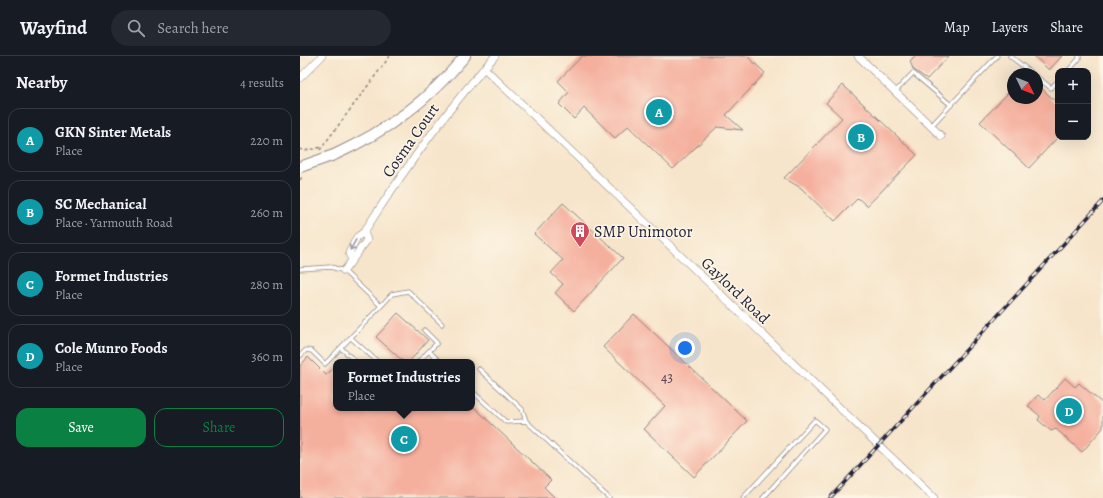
<!DOCTYPE html>
<meta charset="utf-8">
<style>
body{margin:0;font-family:Alegreya,serif;background:#242831;color:#f1f3f6}
.controls{position:absolute;right:12px;top:12px;display:grid;overflow:hidden;border-radius:8px;box-shadow:0 4px 16px #0002}
.controls button{width:36px;height:36px;display:grid;place-items:center;padding:0;border:0;border-bottom:1px solid #363941;background:#171b24;color:#f1f3f6;font:20px sans-serif}
.compass{position:absolute;left:707px;top:12px;width:36px;height:36px;border-radius:50%;background:#171b24;box-shadow:0 4px 16px #0002;rotate:133deg}
.you{position:absolute;left:385px;top:292px;width:14px;height:14px;margin:-10px;border:3px solid #fff;border-radius:50%;background:#1a73e8;box-shadow:0 0 0 6px #1a73e833}
.badge{display:grid;place-items:center;width:26px;height:26px;border-radius:50%;background:#0b8043;color:#fff;font-size:13px;font-weight:700}
.pin{position:absolute;translate:-50% -50%;border:2px solid #fff;box-shadow:0 1px 4px #0006}
.popup{position:absolute;left:33px;top:303px;width:142px;height:52px;box-sizing:border-box;display:grid;place-content:center;border-radius:8px;background:#171b24;filter:drop-shadow(0 1px 3px #0005);font-size:13px;white-space:nowrap;color:#9ea1a6}
.popup b{font-size:15px;color:#f1f3f6}
.popup::after{content:'';position:absolute;left:50%;top:100%;margin-left:-8px;border:8px solid transparent;border-top-color:#171b24}
.list{margin:0;padding:0;list-style:none}
h2{display:flex;justify-content:space-between;align-items:center;height:52px;margin:0;padding:0 16px;font-size:17px}
h2 small{font-size:13px;font-weight:400;color:#9ea1a6}
.list li{display:grid;grid-template-columns:26px 1fr auto;gap:12px;align-items:center;box-sizing:border-box;height:64px;margin:0 8px 8px;padding:0 8px;border:1px solid #363941;border-radius:12px}
.list b{display:block;font-size:15px;white-space:nowrap}
.list p{margin:0;font-size:13px;white-space:nowrap;color:#9ea1a6}
.list em{font-size:13px;font-style:normal;color:#9ea1a6}
.actions{display:flex;gap:8px;padding:12px 16px}
.actions a{flex:1;padding:9px 0;border:1px solid #0b8043;border-radius:12px;text-align:center;font-size:14px;color:#0b8043}
.actions .main{background:#0b8043;color:#fff}
.icon{flex:none;width:22px;height:22px;fill:none;stroke:currentColor;stroke-width:2;stroke-linecap:round;stroke-linejoin:round}
.map{position:relative;flex:none;width:803px;height:442px;overflow:hidden}
header{display:flex;align-items:center;gap:24px;box-sizing:border-box;height:56px;padding:0 20px;background:#171b24;border-bottom:1px solid #363941}
header strong{font-size:19px}
nav{display:flex;gap:22px;margin-inline-start:auto;font-size:14px}
.search{width:280px;height:36px;background:#242831;display:flex;align-items:center;gap:10px;box-sizing:border-box;padding:0 14px;border-radius:22px;color:#9ea1a6;font-size:15px}
main{display:flex}
aside{flex:1;background:#171b24}
.map>svg:first-child{display:block}
</style>
<header>
<strong>Wayfind</strong>
<div class="search"><svg class="icon" aria-label="search" viewBox="0 0 24 24"><circle cx="10" cy="10" r="6"/><path d="M15 15l6 6"/></svg>Search here</div>
<nav><a>Map</a><a>Layers</a><a>Share</a></nav>
</header>
<main>
<aside>
<h2>Nearby<small>4 results</small></h2>
<ul class="list">
<li><span class="badge" style="background:#0f9aa8">A</span><div><b>GKN Sinter Metals</b><p>Place</p></div><em>220 m</em></li>
<li><span class="badge" style="background:#0f9aa8">B</span><div><b>SC Mechanical</b><p>Place · Yarmouth Road</p></div><em>260 m</em></li>
<li><span class="badge" style="background:#0f9aa8">C</span><div><b>Formet Industries</b><p>Place</p></div><em>280 m</em></li>
<li><span class="badge" style="background:#0f9aa8">D</span><div><b>Cole Munro Foods</b><p>Place</p></div><em>360 m</em></li>
</ul>
<div class="actions"><a class="main">Save</a><a>Share</a></div>
</aside>
<div class="map">
<svg width="803" height="442" viewBox="0 0 803 442">
<rect width="100%" height="100%" fill="#fcf5e5"/>
<filter id="ink" filterUnits="userSpaceOnUse"><feTurbulence type="fractalNoise" baseFrequency=".025" numOctaves="2"/><feDisplacementMap in="SourceGraphic" scale="8" xChannelSelector="R" yChannelSelector="G"/><feConvolveMatrix kernelMatrix="1 2 1 2 8 2 1 2 1" color-interpolation-filters="sRGB"/></filter>
<filter id="wash" filterUnits="userSpaceOnUse"><feTurbulence type="fractalNoise" baseFrequency=".012" numOctaves="4" result="noise"/><feDisplacementMap in="SourceGraphic" scale="16" xChannelSelector="R" yChannelSelector="G"/><feGaussianBlur stdDeviation="0.9" result="paint"/><feColorMatrix in="noise" values="0 0 0 0 0 0 0 0 0 0 0 0 0 0 0 0 0 1.4 0 .05"/><feComposite in="paint" operator="in"/></filter>
<g filter="url(#wash)">
<rect width="100%" height="100%" fill="#f7e5cb"/>
<g id="blocks">
<g fill="#f5af9d">
<polygon points="282,0 447,0 465,17 426,59 443,74 417,71 373,113 328,70 315,82 284,52 274,63 259,48 269,36 258,25"/>
<polygon points="615,0 649,0 627,23 613,13 610,5"/>
<polygon points="734,0 762,0 749,14"/>
<polygon points="737,28 758,48 758,81 729,112 680,66 713,32 713,42 737,42"/>
<polygon points="543,29 617,99 567,150 558,142 535,165 501,132 484,122 542,62 526,47"/>
<polygon points="263,147 323,202 274,255 255,237 263,228 251,217 263,204 234,178"/>
<polygon points="98,257 128,284 109,306 104,306 76,281"/>
<polygon points="334,258 447,365 394,421 344,373 365,350 303,291"/>
<polygon points="8,301 26,319 36,310 36,352 175,352 251,424 244,431 255,442 0,442 0,310"/>
<polygon points="765,322 775,331 779,327 803,348 803,372 782,396 756,373 751,375 738,364 740,360 728,350 738,339 745,344"/>
</g>
</g>
</g>
<g filter="url(#ink)">
<use href="#blocks" fill-opacity="0" stroke="#8c8483" stroke-width="1"/>
<g fill="none" stroke-linecap="round" stroke-linejoin="round">
<g stroke="#8c8483" stroke-width="5">
<g id="lane">
<polyline points="710,0 733,18"/>
<polyline points="768,15 779,3 779,0"/>
<polyline points="737,21 751,32 758,25"/>
<polyline points="595,36 613,17 651,49"/>
<polyline points="631,70 697,0"/>
<polyline points="0,213 31,211 44,215 81,250 25,308 12,295 6,294 0,300"/>
<polyline points="81,250 92,238 108,235 142,268"/>
<polyline points="51,282 78,306"/>
<polyline points="41,292 56,306"/>
<polyline points="129,295 140,306"/>
<polyline points="118,306 137,287 124,274"/>
<polyline points="179,313 222,353 226,365"/>
<polyline points="172,335 206,366 226,365 309,442"/>
<polyline points="443,442 515,364 525,373 463,442"/>
</g>
</g>
<g stroke="#8c8483" stroke-width="8">
<g id="street">
<polyline points="558,0 641,80"/>
<polyline points="184,12 634,442"/>
<polyline points="0,22 22,0"/>
<path d="M52,204l-3,-7 8,-16 7,-5c40,-62 82,-122 131,-176"/>
<polyline points="44,215 67,184 64,176"/>
</g>
</g>
<g stroke="#8c8483" stroke-width="12">
<path id="secondary" d="M34,99c54,-25 93,-53 131,-99"/>
</g>
<g stroke="#8c8483" stroke-width="1.5" stroke-dasharray="3 3" stroke-linecap="butt">
<polyline points="0,93 4,95 22,91"/>
<polyline points="20,94 90,0"/>
<polyline points="0,124 3,119"/>
</g>
<use href="#lane" stroke="#fff" stroke-width="3.5"/>
<use href="#street" stroke="#fff" stroke-width="7"/>
<use href="#secondary" stroke="#fff" stroke-width="10"/>
<g stroke="#22223b" stroke-width="3.5">
<polyline id="rail" points="530,442 803,145"/>
</g>
<use href="#rail" stroke="#fcf5e5" stroke-width="2" stroke-dasharray="6" stroke-linecap="butt"/>
<g stroke="#8c8483" stroke-width="12" stroke-linecap="butt">
<polyline id="secondary-bridge" points="0,111 34,99"/>
</g>
<use href="#secondary-bridge" stroke="#fff" stroke-width="10"/>
</g>
<defs><path id="oneway-shaft" d="M-6 0H5M1.5-3L5.5 0L1.5 3" fill="none" stroke-width="1.6" stroke-linecap="round" stroke-linejoin="round"/></defs>
<use stroke="#9c9ca7" href="#oneway-shaft" transform="translate(53 189) rotate(119)"/>
</g>
<defs>
<g id="building-pin" transform="scale(1)"><path d="M0 17L-7.5 6A9.5 9.5 0 1 1 7.5 6Z" fill="#d1495b" stroke="#fcf5e5"/><path d="M-4-6H4V6H1V3H-1V6H-4ZM-2.5-4.3h1.7v1.8h-1.7ZM.8-4.3h1.7v1.8H.8ZM-2.5-1h1.7V.8h-1.7ZM.8-1h1.7V.8H.8Z" fill="#fff"/></g>
</defs>
<g fill-rule="evenodd">
<use href="#building-pin" x="280" y="175"/>
</g>
<g text-anchor="middle" stroke-width="3" stroke-linejoin="round" paint-order="stroke">
<g font-size="14" fill="#574554">
<text x="367" y="326">43</text>
</g>
<g font-size="16" fill="#22223b" stroke="#fcf5e5">
<text transform="translate(110 84) rotate(-55)" y="6">Cosma Court</text>
<text transform="translate(436 234) rotate(44)" y="6">Gaylord Road</text>
</g>
<g font-size="16" fill="#22223b" stroke="#fcf5e5" text-anchor="start">
<text x="294" y="181">SMP Unimotor</text>
</g>
</g>
</svg>
<div class="controls">
<button>+</button>
<button>−</button>
</div>
<svg class="compass" viewBox="-18 -18 36 36"><path d="M0-13l5 13h-10z" fill="#e53935"/><path d="M0 13l5-13h-10z" fill="#9ea1a6"/></svg>
<div class="you"></div>
<div class="pin badge" style="left:359px;top:56px;background:#0f9aa8">A</div>
<div class="pin badge" style="left:561px;top:81px;background:#0f9aa8">B</div>
<div class="pin badge" style="left:104px;top:383px;background:#0f9aa8">C</div>
<div class="popup"><b>Formet Industries</b>Place</div>
<div class="pin badge" style="left:769px;top:355px;background:#0f9aa8">D</div>
</div>
</main>
